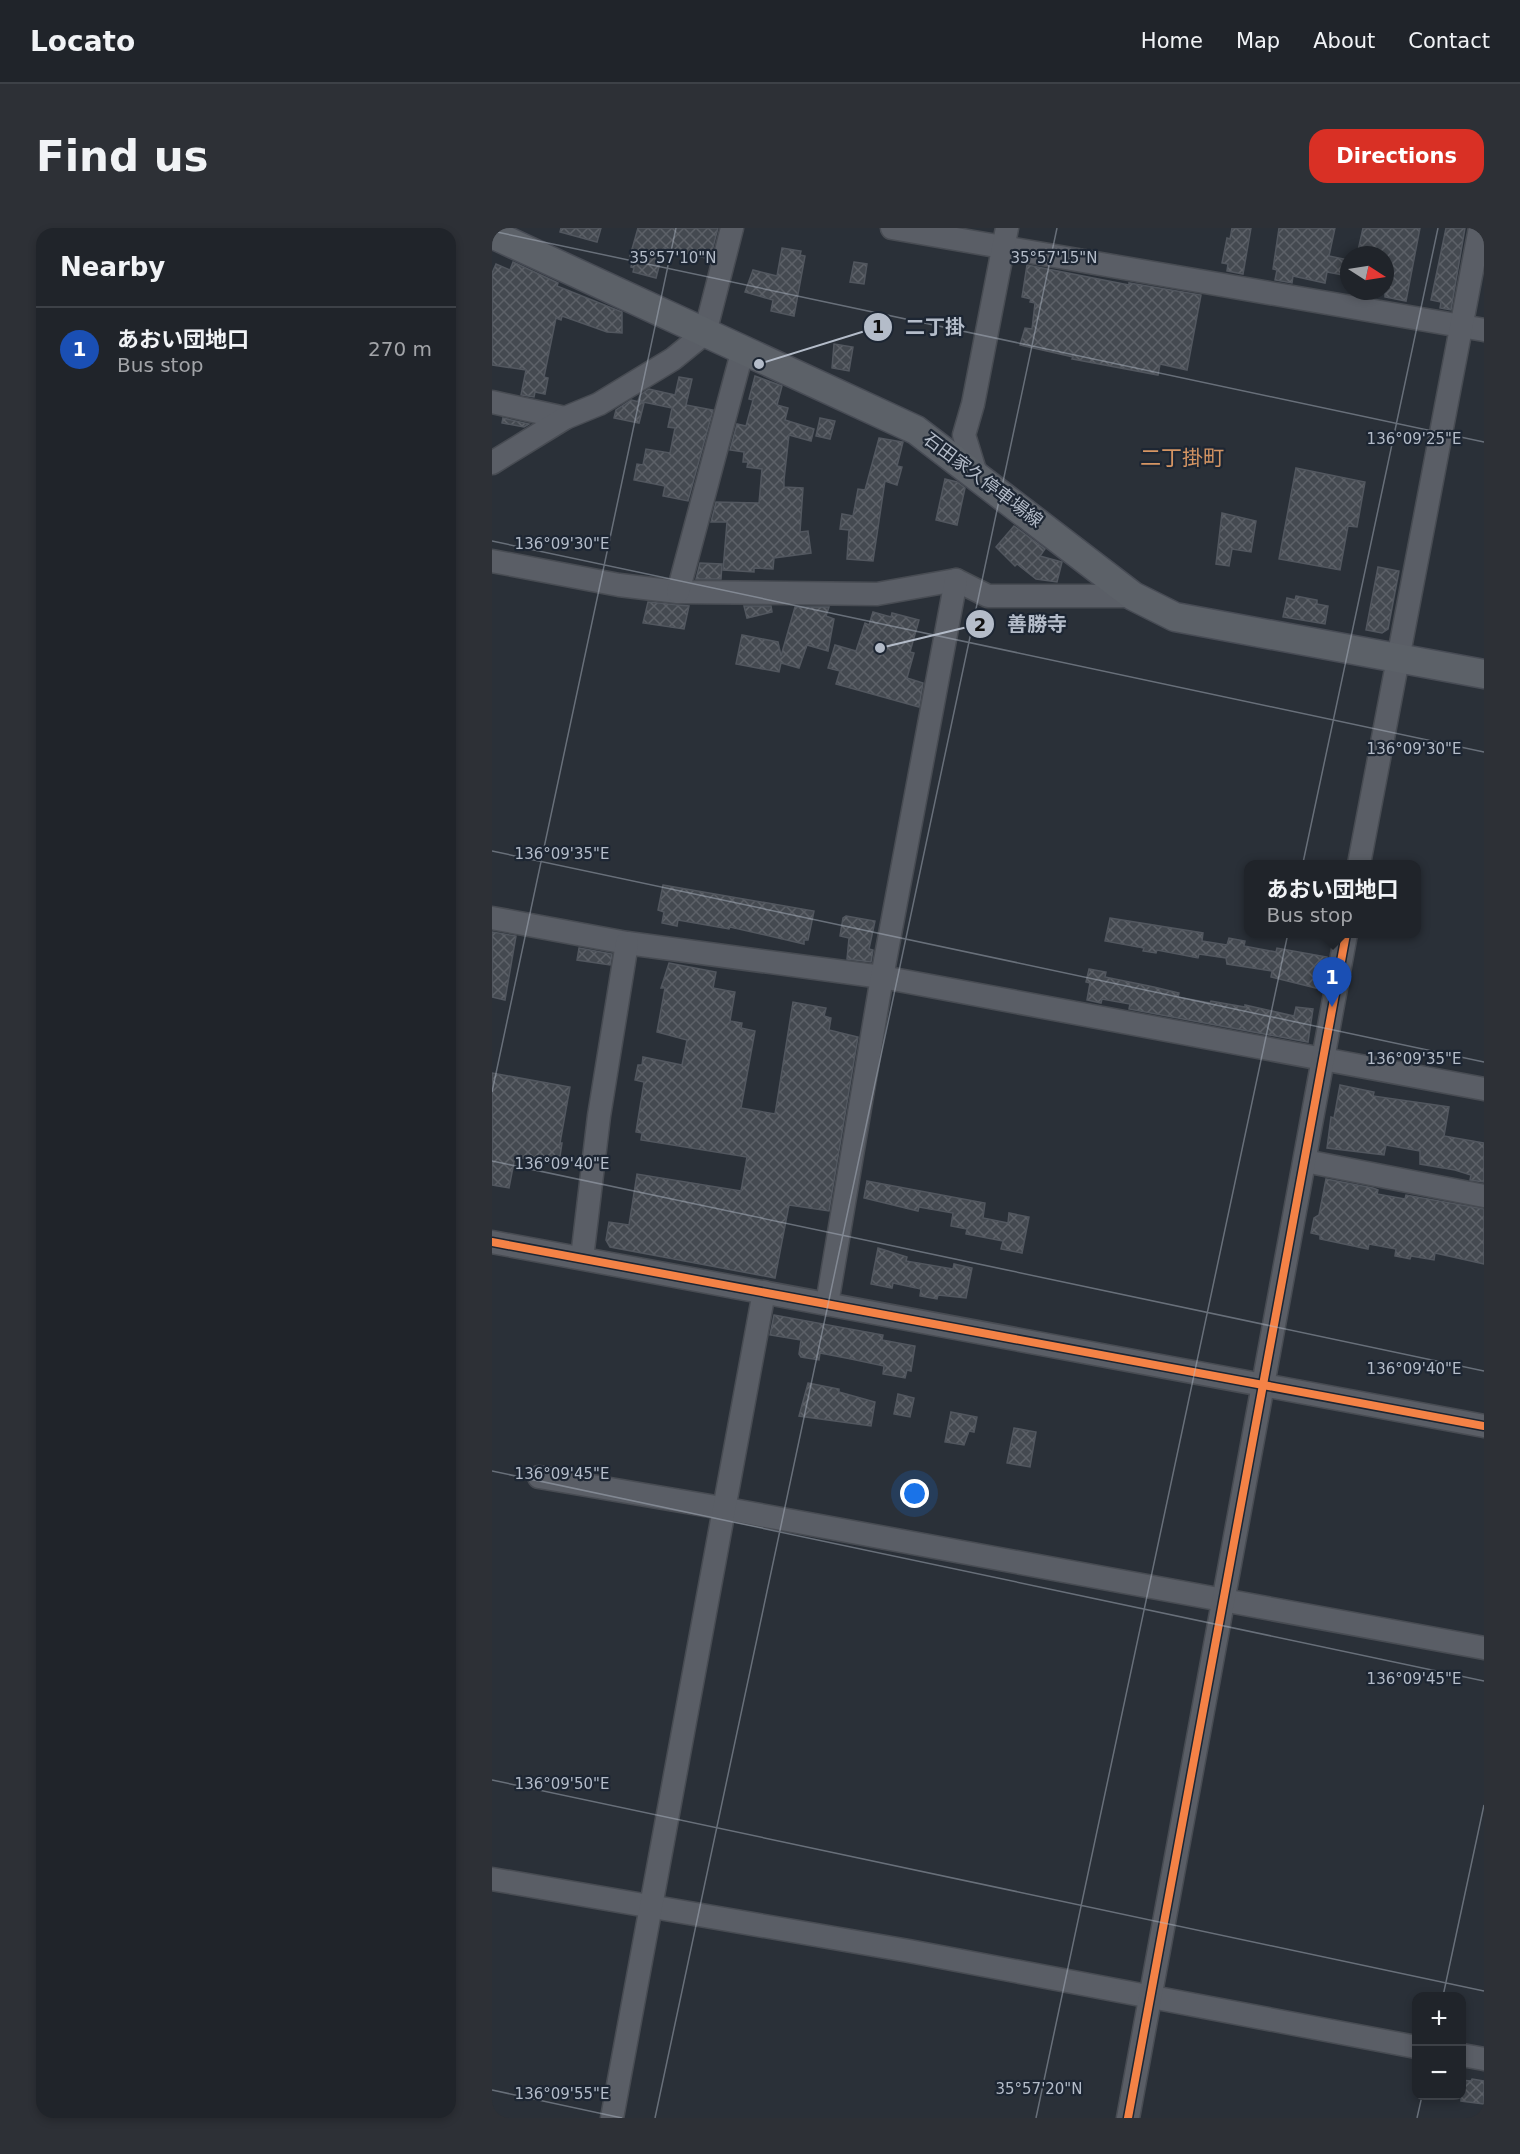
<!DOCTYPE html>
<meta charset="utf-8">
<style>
body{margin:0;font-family:"DejaVu Sans","Noto Sans JP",sans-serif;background:#2d3036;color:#f1f3f6}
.controls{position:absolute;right:18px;bottom:18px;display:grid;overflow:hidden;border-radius:12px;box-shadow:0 3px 9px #0003}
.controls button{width:54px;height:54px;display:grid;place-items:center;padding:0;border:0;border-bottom:2px solid #3d4147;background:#20242a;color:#f1f3f6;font:30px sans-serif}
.compass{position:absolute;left:848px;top:18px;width:54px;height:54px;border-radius:50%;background:#20242a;box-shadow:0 3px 9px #0003;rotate:102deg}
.you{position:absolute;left:423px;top:1266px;width:21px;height:21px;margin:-15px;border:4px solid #fff;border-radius:50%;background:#1a73e8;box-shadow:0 0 0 9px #1a73e833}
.badge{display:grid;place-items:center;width:39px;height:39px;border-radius:50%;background:#d93025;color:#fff;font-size:20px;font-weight:700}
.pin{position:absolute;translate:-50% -50px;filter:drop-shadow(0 2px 3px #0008)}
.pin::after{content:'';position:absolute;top:32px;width:21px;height:18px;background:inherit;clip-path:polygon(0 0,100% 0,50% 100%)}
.popup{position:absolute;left:752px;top:632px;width:177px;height:78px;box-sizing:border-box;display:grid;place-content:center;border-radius:12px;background:#20242a;filter:drop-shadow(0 2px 4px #0005);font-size:20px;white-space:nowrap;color:#a2a4a8}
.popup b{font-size:22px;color:#f1f3f6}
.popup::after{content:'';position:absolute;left:50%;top:100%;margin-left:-12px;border:12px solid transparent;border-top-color:#20242a}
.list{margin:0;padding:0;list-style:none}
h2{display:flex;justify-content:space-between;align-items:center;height:78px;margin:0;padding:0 24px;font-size:26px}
h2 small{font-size:20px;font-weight:400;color:#a2a4a8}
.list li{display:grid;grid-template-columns:39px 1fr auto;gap:18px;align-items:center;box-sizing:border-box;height:84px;padding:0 24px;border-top:2px solid #3d4147}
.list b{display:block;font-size:22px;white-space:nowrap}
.list p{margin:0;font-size:20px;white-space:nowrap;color:#a2a4a8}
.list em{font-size:20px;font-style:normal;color:#a2a4a8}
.map{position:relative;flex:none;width:992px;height:1890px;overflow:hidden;border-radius:18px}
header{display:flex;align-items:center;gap:36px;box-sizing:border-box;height:84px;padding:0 30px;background:#20242a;border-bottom:2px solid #3d4147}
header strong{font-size:28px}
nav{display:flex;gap:33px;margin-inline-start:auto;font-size:21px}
.intro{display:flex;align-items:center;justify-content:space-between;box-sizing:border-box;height:144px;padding:0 36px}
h1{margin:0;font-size:42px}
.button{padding:15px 27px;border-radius:18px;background:#d93025;color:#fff;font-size:21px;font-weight:700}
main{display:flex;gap:36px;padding:0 36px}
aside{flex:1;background:#20242a;border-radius:18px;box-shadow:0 3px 9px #0003}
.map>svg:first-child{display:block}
</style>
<header>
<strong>Locato</strong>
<nav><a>Home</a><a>Map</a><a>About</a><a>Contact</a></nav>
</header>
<div class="intro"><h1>Find us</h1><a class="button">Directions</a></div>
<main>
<aside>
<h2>Nearby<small></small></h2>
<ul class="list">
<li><span class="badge" style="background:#1a4fb4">1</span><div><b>あおい団地口</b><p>Bus stop</p></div><em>270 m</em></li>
</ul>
</aside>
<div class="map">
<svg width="992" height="1890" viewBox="0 0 992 1890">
<defs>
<pattern id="building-cross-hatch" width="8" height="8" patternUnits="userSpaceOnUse" patternTransform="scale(1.5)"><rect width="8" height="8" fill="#444950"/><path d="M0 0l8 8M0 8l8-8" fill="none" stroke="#5d6168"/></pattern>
</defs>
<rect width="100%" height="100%" fill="#2a3038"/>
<g fill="url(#building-cross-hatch)" stroke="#52575f" stroke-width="1.5">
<polygon points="69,0 109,0 105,14 68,4"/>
<polygon points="146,0 226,0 218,31 172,20 164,50 141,44 142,40 139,39 141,29 138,28"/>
<polygon points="740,0 759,0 751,46 735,43 736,36 730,35 735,10 738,11"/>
<polygon points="787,0 843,0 837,28 857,32 857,48 835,44 833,55 801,48 800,55 783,52 785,42 781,41"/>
<polygon points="871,0 928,0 914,73 893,69 893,27 865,27"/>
<polygon points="954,0 973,0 959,82 948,80 949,74 939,72"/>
<polygon points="290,20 309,23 308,27 313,28 302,88 279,83 281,72 253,64 261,42 285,48"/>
<polygon points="21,34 66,55 65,58 130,84 130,105 115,104 70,88 69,92 64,90 52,149 56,150 53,166 43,164 42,169 29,167 34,142 0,137 0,45 4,36 18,42"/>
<polygon points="362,34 375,36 372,56 358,54"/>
<polygon points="535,37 637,57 637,55 709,67 695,142 668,136 666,147 580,131 581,129 528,117 533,100 540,101 543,75 538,74 539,71 530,69"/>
<polygon points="342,116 361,119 357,143 340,140"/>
<polygon points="263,148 290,158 285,177 296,180 293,192 322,201 319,213 297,207 292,252 292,259 311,260 308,304 316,303 319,325 282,330 281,341 262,340 262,344 231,342 235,294 219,294 224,274 267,275 270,241 255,239 256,234 251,234 252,224 238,222 245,196 254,198 261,172 257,171"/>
<polygon points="187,149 200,151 194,177 221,182 196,273 171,268 173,258 142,252 145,236 151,237 154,221 178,225 183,200 176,199 180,180 146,173 148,167 157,161 183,167"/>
<polygon points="139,172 152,175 147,195 122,190 124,182"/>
<polygon points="11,190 37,196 32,199 10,195"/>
<polygon points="328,190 343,193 338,211 324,208"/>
<polygon points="387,210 411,214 405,238 410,239 405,257 393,253 381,333 355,331 357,302 348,301 350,286 361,288 366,261 373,262"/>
<polygon points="804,240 873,254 865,299 856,298 848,342 787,331"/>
<polygon points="453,251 465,254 473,260 465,297 444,292"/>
<polygon points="730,285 764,293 759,324 740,321 737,338 724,336"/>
<polygon points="522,298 553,321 548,328 570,334 565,354 544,351 525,336 523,338 504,319"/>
<polygon points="208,335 230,336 229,351 204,351"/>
<polygon points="886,339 907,343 896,401 890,405 874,402"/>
<polygon points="804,368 825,372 825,376 836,378 833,396 791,389 795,370 803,372"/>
<polygon points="156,374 197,378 192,401 151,395"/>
<polygon points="252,378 279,378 280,384 255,390"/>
<polygon points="303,379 337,379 334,388 342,391 336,423 315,417 307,440 289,435 287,444 244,436 250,407 286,414 289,428"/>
<polygon points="381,384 399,389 400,385 427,392 418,424 422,425 415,450 431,455 427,479 344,456 348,443 336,440 343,417 364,423 373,395 377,397"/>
<polygon points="171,657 322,683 316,712 312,712 312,716 238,699 237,701 186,692 185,698 170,695 172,684 166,682"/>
<polygon points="354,688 383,693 377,721 381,722 379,734 355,731 357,710 348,708 351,690"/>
<polygon points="618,690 711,705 710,713 735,717 737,710 753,713 752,718 784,724 785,720 835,729 828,761 779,749 780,743 735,736 734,730 707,726 706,730 665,722 664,725 651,723 652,720 613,713"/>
<polygon points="0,704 24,708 13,772 0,769"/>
<polygon points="87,720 120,726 118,737 85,732"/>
<polygon points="177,735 224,744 221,760 243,764 238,793 250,795 249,800 263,803 249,880 283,886 301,774 334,780 332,788 339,790 337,802 366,809 337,983 297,977 283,1050 118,1019 114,1012 117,994 137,997 145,946 249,963 255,929 149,912 150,905 144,904 152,854 143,852 146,837 150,837 151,829 190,837 195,812 165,804 173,760 169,760"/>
<polygon points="597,741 614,744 613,749 662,759 687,765 686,769 718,775 719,773 753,779 753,777 802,788 804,779 821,781 816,814 637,781 638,776 610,771 609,775 595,772 598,755 594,754"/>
<polygon points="0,845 78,859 68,915 70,915 68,928 64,928 62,936 23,929 17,960 0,957"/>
<polygon points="848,857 882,864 881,868 957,879 952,908 992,915 992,954 978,952 979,947 963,942 928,936 928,923 894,917 892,927 835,920 839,889 842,890"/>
<polygon points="834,951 881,960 886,962 885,966 913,971 914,967 992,981 992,1036 943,1025 942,1032 919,1028 918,1031 903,1028 904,1021 877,1016 876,1021 828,1011 828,1007 819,1005 822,990 827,987"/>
<polygon points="375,953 493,975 491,990 516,995 517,985 537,989 530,1025 509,1021 511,1013 474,1006 475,1001 459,998 461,985 427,979 426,983 372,970"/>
<polygon points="386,1020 415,1029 414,1033 461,1041 462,1036 480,1040 474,1070 446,1067 445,1071 428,1068 429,1061 401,1055 400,1060 379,1056"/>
<polygon points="282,1087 391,1107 390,1112 423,1118 419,1143 415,1142 413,1150 391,1146 392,1138 359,1131 328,1125 327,1132 309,1129 307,1126 309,1112 278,1107"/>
<polygon points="316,1155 347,1161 347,1164 383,1174 379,1198 307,1188"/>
<polygon points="406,1166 422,1170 418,1189 402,1186"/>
<polygon points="459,1184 485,1189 482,1204 477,1203 472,1217 453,1214"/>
<polygon points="522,1200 544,1204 538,1239 515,1235"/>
<polygon points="980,1851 992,1853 992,1876 969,1873 969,1852 979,1853"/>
</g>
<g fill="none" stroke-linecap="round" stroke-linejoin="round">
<g stroke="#484c53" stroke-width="25">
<g id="minor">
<polyline points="400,0 992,102"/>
<polyline points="0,174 73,190"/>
<polyline points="0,235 73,190 107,176 181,131 213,105 240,0"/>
<polyline points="484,246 472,207 481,176 515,0"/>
<polyline points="0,333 127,357 186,364 385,366 464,352 496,368 641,368"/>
<polyline points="186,364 251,121"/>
<polyline points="867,636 988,0"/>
<polyline points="0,690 135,715 390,749 992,861"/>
<polyline points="813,933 992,968"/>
<polyline points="0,1014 992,1198"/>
<polyline points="90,1030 107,888 135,715"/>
<polyline points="335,1076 390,749 464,352"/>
<polyline points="47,1249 230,1280 992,1420"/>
<polyline points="0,1651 417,1723 924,1819"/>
<polyline points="970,1827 992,1831"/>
<polyline points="120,1890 272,1064"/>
<polyline points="636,1890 854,706"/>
</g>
</g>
<g stroke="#484c55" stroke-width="31">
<polyline id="major" points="0,6 424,202 641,368 683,389 992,446"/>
</g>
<use href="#minor" stroke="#5a5e66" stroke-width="22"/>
<use href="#major" stroke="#5c6168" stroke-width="28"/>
<g stroke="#1d2633" stroke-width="11">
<g id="cycleway">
<polyline points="0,1014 992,1198"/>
<polyline points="636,1890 854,706"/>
</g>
</g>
<use href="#cycleway" stroke="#f48246" stroke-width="8"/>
</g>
<path fill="none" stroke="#b4bcc9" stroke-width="1.5" stroke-opacity="0.45" d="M0,3l992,211M0,313l992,211M0,623l992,211M0,864l184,-864M0,933l992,210M0,1243l992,210M0,1552l992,211M951,1768l41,-191M0,1862l130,28M163,1890l402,-1890M544,1890l402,-1890M925,1890l5,-22"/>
<g text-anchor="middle" stroke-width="4.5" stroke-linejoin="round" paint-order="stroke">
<g font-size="18" fill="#b4bcc9" stroke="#1d2633">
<text transform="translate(491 252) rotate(37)" y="6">石田家久停車場線</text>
</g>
<g font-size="21" fill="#d59563" stroke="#1d2633">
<text x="690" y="237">二丁掛町</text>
</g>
</g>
<g font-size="15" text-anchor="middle" fill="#b4bcc9" stroke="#1d2633" stroke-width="4.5" stroke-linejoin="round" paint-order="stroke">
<text x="181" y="35">35°57'10"N</text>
<text x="562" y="35">35°57'15"N</text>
<text x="922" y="216">136°09'25"E</text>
<text x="70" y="321">136°09'30"E</text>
<text x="922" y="526">136°09'30"E</text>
<text x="70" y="631">136°09'35"E</text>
<text x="922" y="836">136°09'35"E</text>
<text x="70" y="941">136°09'40"E</text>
<text x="922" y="1146">136°09'40"E</text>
<text x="70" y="1251">136°09'45"E</text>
<text x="922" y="1456">136°09'45"E</text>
<text x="70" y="1561">136°09'50"E</text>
<text x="547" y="1866">35°57'20"N</text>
<text x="70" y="1871">136°09'55"E</text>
</g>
<path fill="none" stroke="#b4bcc9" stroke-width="2" d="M267 136L386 99M388 420L488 396"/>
<g fill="#b4bcc9" stroke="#1d2633" stroke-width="2">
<circle cx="267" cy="136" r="6"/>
<circle cx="388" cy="420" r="6"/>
<circle cx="386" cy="99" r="15"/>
<circle cx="488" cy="396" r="15"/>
</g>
<g font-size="18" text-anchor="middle" font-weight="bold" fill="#111">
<text x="386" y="105">1</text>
<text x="488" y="403">2</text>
</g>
<g font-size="20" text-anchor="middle" font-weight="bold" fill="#b4bcc9" stroke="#1d2633" stroke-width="4.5" stroke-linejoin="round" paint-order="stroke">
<text x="443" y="106">二丁掛</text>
<text x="545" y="403">善勝寺</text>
</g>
</svg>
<div class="controls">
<button>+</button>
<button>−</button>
</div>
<svg class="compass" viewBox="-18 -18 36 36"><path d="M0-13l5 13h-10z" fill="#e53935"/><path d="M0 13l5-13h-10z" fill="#a2a4a8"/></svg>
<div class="you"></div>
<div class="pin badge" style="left:840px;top:779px;background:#1a4fb4">1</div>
<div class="popup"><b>あおい団地口</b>Bus stop</div>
</div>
</main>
